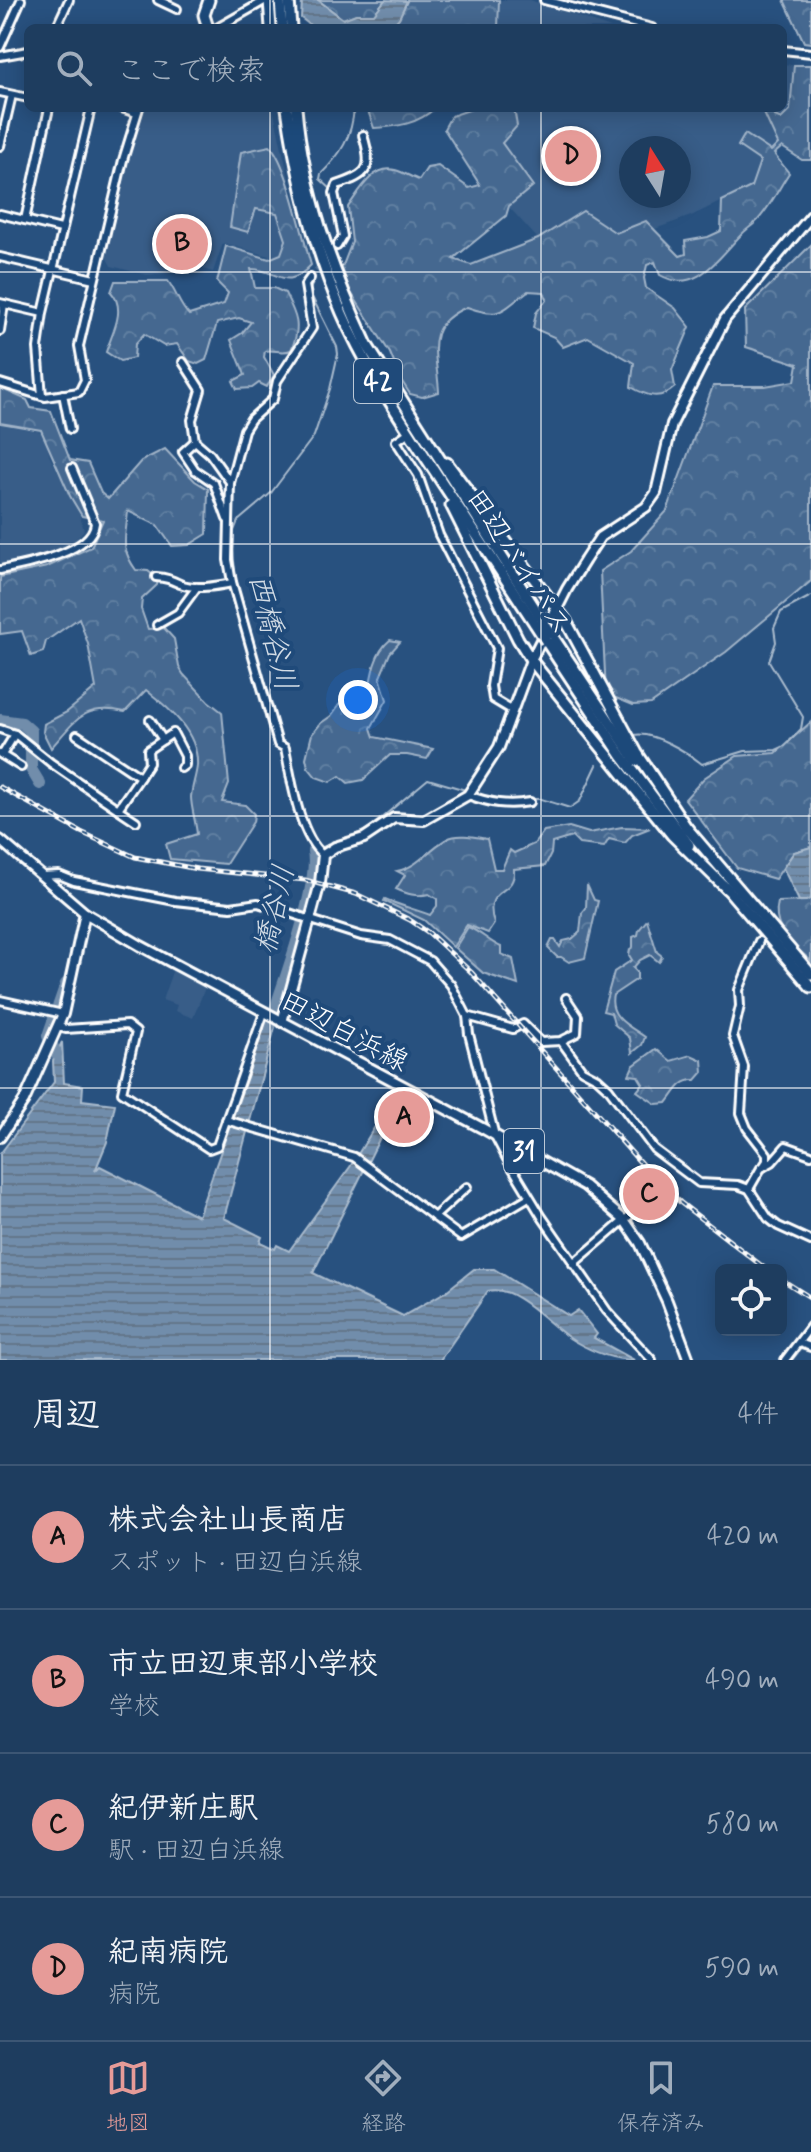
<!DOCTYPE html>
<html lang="ja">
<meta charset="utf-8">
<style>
body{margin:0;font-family:Mynerve,"Klee One",sans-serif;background:#264465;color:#f1f3f6}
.controls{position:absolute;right:24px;bottom:24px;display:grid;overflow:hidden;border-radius:12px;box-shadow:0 4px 20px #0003}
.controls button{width:72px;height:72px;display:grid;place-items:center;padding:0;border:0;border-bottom:2px solid #3c5674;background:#1e3d5f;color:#f1f3f6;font:40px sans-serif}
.compass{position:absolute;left:619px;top:136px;width:72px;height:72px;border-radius:50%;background:#1e3d5f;box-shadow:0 4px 20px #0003;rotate:349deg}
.you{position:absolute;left:358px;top:700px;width:28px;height:28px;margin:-20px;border:6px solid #fff;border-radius:50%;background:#1a73e8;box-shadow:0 0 0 12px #1a73e833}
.badge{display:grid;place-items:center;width:52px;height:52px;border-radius:50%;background:#e69b98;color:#111;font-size:26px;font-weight:700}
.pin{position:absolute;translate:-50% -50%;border:4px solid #fff;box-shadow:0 2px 8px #0006}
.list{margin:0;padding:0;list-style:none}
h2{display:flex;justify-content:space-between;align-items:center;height:104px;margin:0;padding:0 32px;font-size:34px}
h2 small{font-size:26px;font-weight:400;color:#a1aebd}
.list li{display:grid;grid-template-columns:52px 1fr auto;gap:24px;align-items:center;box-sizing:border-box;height:144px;padding:0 32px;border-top:2px solid #3c5674}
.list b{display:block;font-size:30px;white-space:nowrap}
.list p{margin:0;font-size:26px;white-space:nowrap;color:#a1aebd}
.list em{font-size:26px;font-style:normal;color:#a1aebd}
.icon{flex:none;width:44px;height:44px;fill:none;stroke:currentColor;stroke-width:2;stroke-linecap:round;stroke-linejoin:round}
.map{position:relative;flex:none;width:811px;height:1360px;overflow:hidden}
.search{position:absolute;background:#1e3d5f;box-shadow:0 4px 20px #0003;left:24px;right:24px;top:24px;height:88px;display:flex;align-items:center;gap:20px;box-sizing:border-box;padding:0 28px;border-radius:12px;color:#a1aebd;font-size:30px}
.sheet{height:680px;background:#1e3d5f}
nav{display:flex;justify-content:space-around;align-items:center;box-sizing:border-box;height:112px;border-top:2px solid #3c5674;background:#1e3d5f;font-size:22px;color:#a1aebd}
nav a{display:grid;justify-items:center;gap:4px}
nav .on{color:#e69b98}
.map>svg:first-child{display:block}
</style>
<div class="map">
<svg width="811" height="1360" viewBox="0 0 811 1360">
<defs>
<pattern id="forest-crowns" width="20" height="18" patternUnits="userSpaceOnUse" patternTransform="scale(2)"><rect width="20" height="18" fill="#446890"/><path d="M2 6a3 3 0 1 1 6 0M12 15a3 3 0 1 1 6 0" fill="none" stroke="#607fa1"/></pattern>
<pattern id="water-rules" width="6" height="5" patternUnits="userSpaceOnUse" patternTransform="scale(2)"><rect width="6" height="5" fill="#718dab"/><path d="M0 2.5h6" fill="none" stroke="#64768a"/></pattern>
</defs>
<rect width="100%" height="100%" fill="#28517f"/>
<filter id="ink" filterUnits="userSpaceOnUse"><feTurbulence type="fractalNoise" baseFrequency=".0125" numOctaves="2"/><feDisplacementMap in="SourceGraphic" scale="16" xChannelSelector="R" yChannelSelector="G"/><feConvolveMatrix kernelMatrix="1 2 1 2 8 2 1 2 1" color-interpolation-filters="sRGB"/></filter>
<g filter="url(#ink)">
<g fill="#375d88" fill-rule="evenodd">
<polygon points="500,0 530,0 611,28 498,28"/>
<path d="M783,64l11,1 -4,45 -9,9 -19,-8 16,33 -7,7 -32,-5 21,15 -9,26 -60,29 -36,13 -9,-8 -28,14 -35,-24 -45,28 -30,-33 -6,-63 12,-35h269zM631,148h48v48h-48z"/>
<polygon points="139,108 273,108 300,228 283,260 223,243 213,272 200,268 185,272 147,275 111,266 102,249"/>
<polygon points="0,424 43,432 50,457 77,507 84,530 72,544 51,555 0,570"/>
<polygon points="173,969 202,983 205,988 193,1018 175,1011 177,1005 162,1000"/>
</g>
<g fill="url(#forest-crowns)" stroke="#a2b4c8" stroke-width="2">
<polygon points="318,0 385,0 374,14 356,14 343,19"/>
<polygon points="407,0 499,0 498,28 390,28 399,18"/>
<polygon points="784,0 811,0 811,43 804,42"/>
<path d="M794,65h17v95h-9l-20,-13 -8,7 15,19c-10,15 -19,34 -32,48 -4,4 -10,8 -14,12 -23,22 -46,63 -83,42l-5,-13 -8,3 -3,13 2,10 29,20 15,19 -18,43 3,17c-15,14 -28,9 -44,0l3,-24 -46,-26 -25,10 -9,-10 -21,-9 3,-15 11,-14 -3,-7 -16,-1c-28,21 -27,28 -61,16 -45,19 -30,46 -28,85l-17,5 -12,-3 -9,-14 -11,-27 -40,-62 -8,-23 10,-26 -4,-35c11,-15 25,-43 47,-37 8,2 16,7 24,10l8,-12 11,-2 31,22 11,-3 -36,-56 7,-13 24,-8h39l3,18 -15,17 31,43 -24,20 -3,10 -53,43 18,6 67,-26 45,-28 33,22 30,-12 34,35 6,-2 -1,-13 23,-4 13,-6 1,-30 29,-14 9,-26 -22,-15 7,-12 26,17 7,-7 -16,-35 19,10 9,-9z"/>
<path d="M367,108h68c-17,16 -38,19 -61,20z"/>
<path d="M270,146c17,15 33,93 41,119 -26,28 -33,4 -60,4l4,19h19l11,5c11,22 17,33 6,57 -9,4 -17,-1 -26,1l-1,6 10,18 -7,12 -8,-4 -7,5 -15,1 -4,-8 12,-6 -14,-35 11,-7 9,-11 -12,-4 -22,5 -11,37 -8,4 -9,-3 -12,-17 -13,2 -20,-12 -9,10 -1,14 -14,3 -14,-9c6,-19 21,-43 5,-60l4,-11h53c9,12 11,24 21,34l35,-11 4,-11 -11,-11 9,-36 43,13 12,-5 5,-14 -9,-27 -21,-4 -8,23 -18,-5 11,-75z"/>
<polygon points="811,245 811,581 726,652 651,704 633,705 606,694 600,571 631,551 667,511 713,386 765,386 795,381 798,364 746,347 745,310"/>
<path d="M0,388l27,12 4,8 20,3 19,49 18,3 13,30 7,6 33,-38 24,-12 30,32 13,8 -1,45 -18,11 -17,1 -15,-21 -29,-14c-2,26 -9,36 8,59l12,1 10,8 -1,6 -15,14 -1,10 7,20 16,-1 10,11 5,28 4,7 25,27 14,11 7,72 -7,18 23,3 9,9 -1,8 -27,42 -56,-5 -4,-15 31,-10c-1,-11 -6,-27 -6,-37 1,-11 5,-21 6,-31 2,-33 -28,-58 -51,-76l-21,22c-41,-9 -49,8 -74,36l-8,-16 1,-8 23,-12 29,-24 -8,-44 -9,-26 -33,23 -3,11 -12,4 -9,-25 -22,3v-57l47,-10 44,-20 12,-27 -21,-4 -12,-20 -29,-66 -41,-7z"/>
<path d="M390,640l10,2 -10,11 -10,24 7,23 -16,28 3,9 59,12 -6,10 -20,-4h-17l-27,25 -15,3 -8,-7 -10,6 -14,-5 -8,-10 -2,-9 6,-24 9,-11 10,-7 15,-21 23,-2c2,-18 6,-41 21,-53z"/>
<polygon points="811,722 811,847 794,852 775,879 737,868 685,799 704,778 737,756 776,753"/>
<path d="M569,827l20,6 33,-6 28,1 -18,7 -7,8 -16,-4 -5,8 -25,-3 -7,-7 -20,6 -1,11 -6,12 -31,3c2,29 -32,15 -20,55l-6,9 -21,-8 -14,22 -29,-27 -40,-19 1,-2c15,7 30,10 45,16l7,-9v-7l-8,-5c-13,3 -22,0 -33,-5l9,-14 -8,-4c22,-4 31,-22 50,-32 11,-6 28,-2 40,0l7,30h8l8,-19 4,3 20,-9 10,-13z"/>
<polygon points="587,885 594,900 598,901 585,958 569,962 561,957 557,957 548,948 552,940 555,940 560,947 563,941 572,939 580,932 582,913 586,908"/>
<path d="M811,898v63c-19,-18 -40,-31 -33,-59l28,-1z"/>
<path d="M647,920l10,32 5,4 -3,6 -9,-7 -10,5 -7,8 4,4v7l-24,16c-5,22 16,31 32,42l-3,8 -10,8 -2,-15 -16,-14 -3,-11 -8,-2 11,-39 18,-12 -3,-5 1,-6 3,-2v-10l5,-2 1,-5z"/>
<path d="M468,927c14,6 20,14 33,20v7l12,5 5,26 -35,-12 -28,-25z"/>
<path d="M656,1049l15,12 20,-6 11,5 1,12 -7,8c-15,-1 -20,12 -29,23l-11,1 -19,-13 6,-7 -5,-8 -9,-1 4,-9z"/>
</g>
<g fill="url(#water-rules)" stroke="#aabbcd" stroke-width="2">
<polygon points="306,0 318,0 343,19 356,14 374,14 385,0 407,1 399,18 390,28 314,28 301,18 302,2"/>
<polygon points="811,847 811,898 806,901 799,901 783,868 794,852"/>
<path d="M266,1023l9,4 -51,191 38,19 -2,5 15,7 2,-4 12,6 61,-84 47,-76 5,2 -89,180 90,43 42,-24 29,-23h20l75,47 9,-6 19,24 -3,4 40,22c-22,0 -41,-8 -60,-19 -24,-14 -57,-57 -86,-50l-48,69h-440v-206l54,-72 -1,-21 9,-19 2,41 19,3 -1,14 33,4 -8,38 -12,29 5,-5 98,50z"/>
</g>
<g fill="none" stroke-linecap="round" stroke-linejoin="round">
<g stroke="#aabbcd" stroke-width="2">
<path d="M331,189l-11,-10 1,-5c20,-20 31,-37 33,-66"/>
<polyline points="337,193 348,238 342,248"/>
<path d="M634,735c19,-4 53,17 68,29l43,-13 31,-1 9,-4 16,-17 2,-12 -34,-56 7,-19 -2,-14 7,-16 30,-16"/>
<polyline points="281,742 236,583 233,550 234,531 238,521 271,493 314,436 330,389 338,354 337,347 309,291 313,283"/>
<polyline points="475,794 495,799 541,799 570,808 580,801 597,765"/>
<polyline points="291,796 299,819"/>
<polyline points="320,848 367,830 428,779 469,791"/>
<polyline points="792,1360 811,1336"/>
</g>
<g stroke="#718dab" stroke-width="12">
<polyline points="0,720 22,723 31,731 31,769 40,784"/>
<path d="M270,1025c12,-40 50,-138 43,-174"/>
<polyline points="56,1054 48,1036 66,984"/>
</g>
<polyline stroke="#486b92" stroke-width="6" stroke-dasharray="6 3" stroke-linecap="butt" points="310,278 337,246"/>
<g stroke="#fff" stroke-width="12">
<g id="minor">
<polyline points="158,0 177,9"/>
<polyline points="544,0 652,28"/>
<polyline points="56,28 69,0"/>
<polyline points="217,28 266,0"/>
<polyline points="0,47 21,0"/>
<polyline points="783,50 811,53"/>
<polyline points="0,56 28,51"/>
<polyline points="0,92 28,98"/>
<polyline points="122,108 136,113"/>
<polyline points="0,146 12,95"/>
<polyline points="0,214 61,229"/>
<polyline points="25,220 49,108"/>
<path d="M337,246l6,-10 -9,-43 3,-8c32,-10 36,-17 26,-50"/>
<polyline points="0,257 94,279"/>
<path d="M310,278l-5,7 7,43 -35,53 -4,18 -22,20 -7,11 -14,53 -2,77 4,22 46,162 7,4c6,30 14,88 38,107"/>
<polyline points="0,303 43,313"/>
<polyline points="0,331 4,304"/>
<polyline points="183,362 201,390 192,420 195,441 210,454 230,482"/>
<polyline points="0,383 45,397 79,392 85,380 79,346 123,160 139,108"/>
<polyline points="63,394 70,429"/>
<polyline points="42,396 38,348 43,313 91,108"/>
<polyline points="409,432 396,441 418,475 439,535 497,648 491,686 493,699 513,711"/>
<polyline points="195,441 183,452 195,470 214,483 227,519"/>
<path d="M0,570c25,-5 92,-17 95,-47l-23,-55"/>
<path d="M156,577c12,1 15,3 24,7 16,6 37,2 52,-1"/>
<polyline points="157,625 178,613 197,587"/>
<polyline points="150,720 163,740"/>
<polyline points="0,729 15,734 51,763 118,809 140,777 77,735"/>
<polyline points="0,754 21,767"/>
<polyline points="2,755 15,734"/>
<polyline points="140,777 149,763 148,750 173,733 185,756 185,765 181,768"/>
<path d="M468,795c22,8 39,11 62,7"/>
<polyline points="118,809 136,821"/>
<polyline points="42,876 59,875 74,881 175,901 231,907 258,903 361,936 390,940 430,961 451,985 467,1016 469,1034 495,1136 507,1159 542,1217 607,1311 652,1360"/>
<polyline points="759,941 739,990 740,1006 733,1036 744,1067 741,1113 747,1128 767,1154 767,1161 763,1167"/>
<polyline points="0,1000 63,1014"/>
<polyline points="467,1016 513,1029 523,1024 541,1042 561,1041 577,1033 578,1016 566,998"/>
<polyline points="58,1027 66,1029 127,1025 136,1032 122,1092 209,1149 217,1146 264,1013"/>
<polyline points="561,1041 582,1070 597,1078 609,1089 654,1149 699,1183 738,1185 749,1189 768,1218 778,1226 811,1241"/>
<polyline points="226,1120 354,1157 461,1237 529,1197"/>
<polyline points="749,1189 761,1168 772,1162 786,1146 811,1155"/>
<polyline points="434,1217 467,1187"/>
<polyline points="573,1264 648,1200"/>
<polyline points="799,1343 811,1347"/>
<polyline points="785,1360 811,1326"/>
</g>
</g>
<g stroke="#fff" stroke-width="14">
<g id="major">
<polyline points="0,840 85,913 141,946 482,1128 585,1186 625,1221 640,1243 667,1301 689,1360"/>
<polyline points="282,1022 320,883 323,855 335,847 364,838 394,818 424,820 468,795 499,747 531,660 567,589 585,560 600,537 646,507 656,493 672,424 725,319 811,216"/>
<polyline points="0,1137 24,1101 63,1014 85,913"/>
</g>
</g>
<g stroke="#fff" stroke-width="15">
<g id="highway">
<polyline points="269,0 271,28"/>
<polyline points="280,0 282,28"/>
<polyline points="289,0 291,28"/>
<polyline points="208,28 204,15 209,0"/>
<path d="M287,108c10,71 27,140 55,205 23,53 55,100 86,148 36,54 71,109 107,163"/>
<path d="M296,108c7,83 36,162 71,237l174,273"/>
<polyline points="447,463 566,621 637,753 688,830"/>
<polyline points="451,505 518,639 531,660 672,835 727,889"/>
<polyline points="551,634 636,761"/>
<polyline points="546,641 622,756 689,845"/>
<polyline points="686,827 811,974"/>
<polyline points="725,886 811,987"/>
</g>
</g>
<use href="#minor" stroke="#1f4a7a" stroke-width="6"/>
<use href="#major" stroke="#1f4a7a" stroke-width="8"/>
<use href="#highway" stroke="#1f4a7a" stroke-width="9"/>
<g stroke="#fff" stroke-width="5">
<g id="rail">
<polyline points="0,787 81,832 135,857 197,869 305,880 356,894 410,920 429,933 471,972 646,1169 681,1203 767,1270"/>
<polyline points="781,1279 811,1298"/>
</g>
</g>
<use href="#rail" stroke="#1f4a7a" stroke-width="2" stroke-dasharray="6" stroke-linecap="butt"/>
<g stroke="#fff" stroke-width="15" stroke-linecap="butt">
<g id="highway-bridge">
<polyline points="541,618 551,634"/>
<polyline points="535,624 546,641"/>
</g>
</g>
<use href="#highway-bridge" stroke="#1f4a7a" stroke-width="9"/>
</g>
</g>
<path fill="none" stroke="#fff" stroke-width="2" stroke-opacity="0.55" d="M270,0v28M541,0v28M270,108v1252M541,108v1252M0,272h811M0,544h811M0,816h811M0,1088h811"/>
<g text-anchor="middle" stroke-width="8" stroke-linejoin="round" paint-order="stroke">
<g fill="#1f4a7a" stroke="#bcc9d7" stroke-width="2">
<rect x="354" y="359" width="48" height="44" rx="6"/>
<rect x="504" y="1129" width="40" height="44" rx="6"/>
</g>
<g font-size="26" font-weight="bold" fill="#fff">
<text x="378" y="390">42</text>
<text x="524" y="1160">31</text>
</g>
<g font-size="28" fill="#fff" stroke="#1f4a7a">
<text transform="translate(520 561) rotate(57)" y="10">田辺バイパス</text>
<text transform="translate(345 1030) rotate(28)" y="10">田辺白浜線</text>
</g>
<g font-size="30" font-style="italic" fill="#d4dde6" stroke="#1f4a7a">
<text transform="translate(273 632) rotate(76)" y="10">西橋谷川</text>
<text transform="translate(274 909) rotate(-77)" y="10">橋谷川</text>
</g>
</g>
</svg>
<div class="controls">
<button><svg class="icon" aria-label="locate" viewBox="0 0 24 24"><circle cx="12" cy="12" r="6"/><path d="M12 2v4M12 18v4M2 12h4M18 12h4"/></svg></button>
</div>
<svg class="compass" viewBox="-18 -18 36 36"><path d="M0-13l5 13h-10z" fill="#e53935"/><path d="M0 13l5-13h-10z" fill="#a1aebd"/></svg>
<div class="you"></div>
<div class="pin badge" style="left:404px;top:1117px">A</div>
<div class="pin badge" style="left:182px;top:244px">B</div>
<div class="pin badge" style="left:649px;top:1194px">C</div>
<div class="pin badge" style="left:571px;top:156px">D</div>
<div class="search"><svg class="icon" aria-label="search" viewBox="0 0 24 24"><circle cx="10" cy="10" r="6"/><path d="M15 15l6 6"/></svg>ここで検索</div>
</div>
<section class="sheet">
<h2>周辺<small>4件</small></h2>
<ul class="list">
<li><span class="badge">A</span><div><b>株式会社山長商店</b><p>スポット · 田辺白浜線</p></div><em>420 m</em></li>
<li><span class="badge">B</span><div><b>市立田辺東部小学校</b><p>学校</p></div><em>490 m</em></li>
<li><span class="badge">C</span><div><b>紀伊新庄駅</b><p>駅 · 田辺白浜線</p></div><em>580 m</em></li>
<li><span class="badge">D</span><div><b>紀南病院</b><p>病院</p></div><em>590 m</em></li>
</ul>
</section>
<nav>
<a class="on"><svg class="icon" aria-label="map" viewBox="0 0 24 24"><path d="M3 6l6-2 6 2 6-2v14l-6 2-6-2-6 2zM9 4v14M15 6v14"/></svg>地図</a>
<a><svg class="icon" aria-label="directions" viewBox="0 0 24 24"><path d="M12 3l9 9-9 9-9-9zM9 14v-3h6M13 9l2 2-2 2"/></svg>経路</a>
<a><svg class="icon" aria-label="saved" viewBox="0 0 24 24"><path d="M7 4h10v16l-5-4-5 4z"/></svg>保存済み</a>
</nav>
